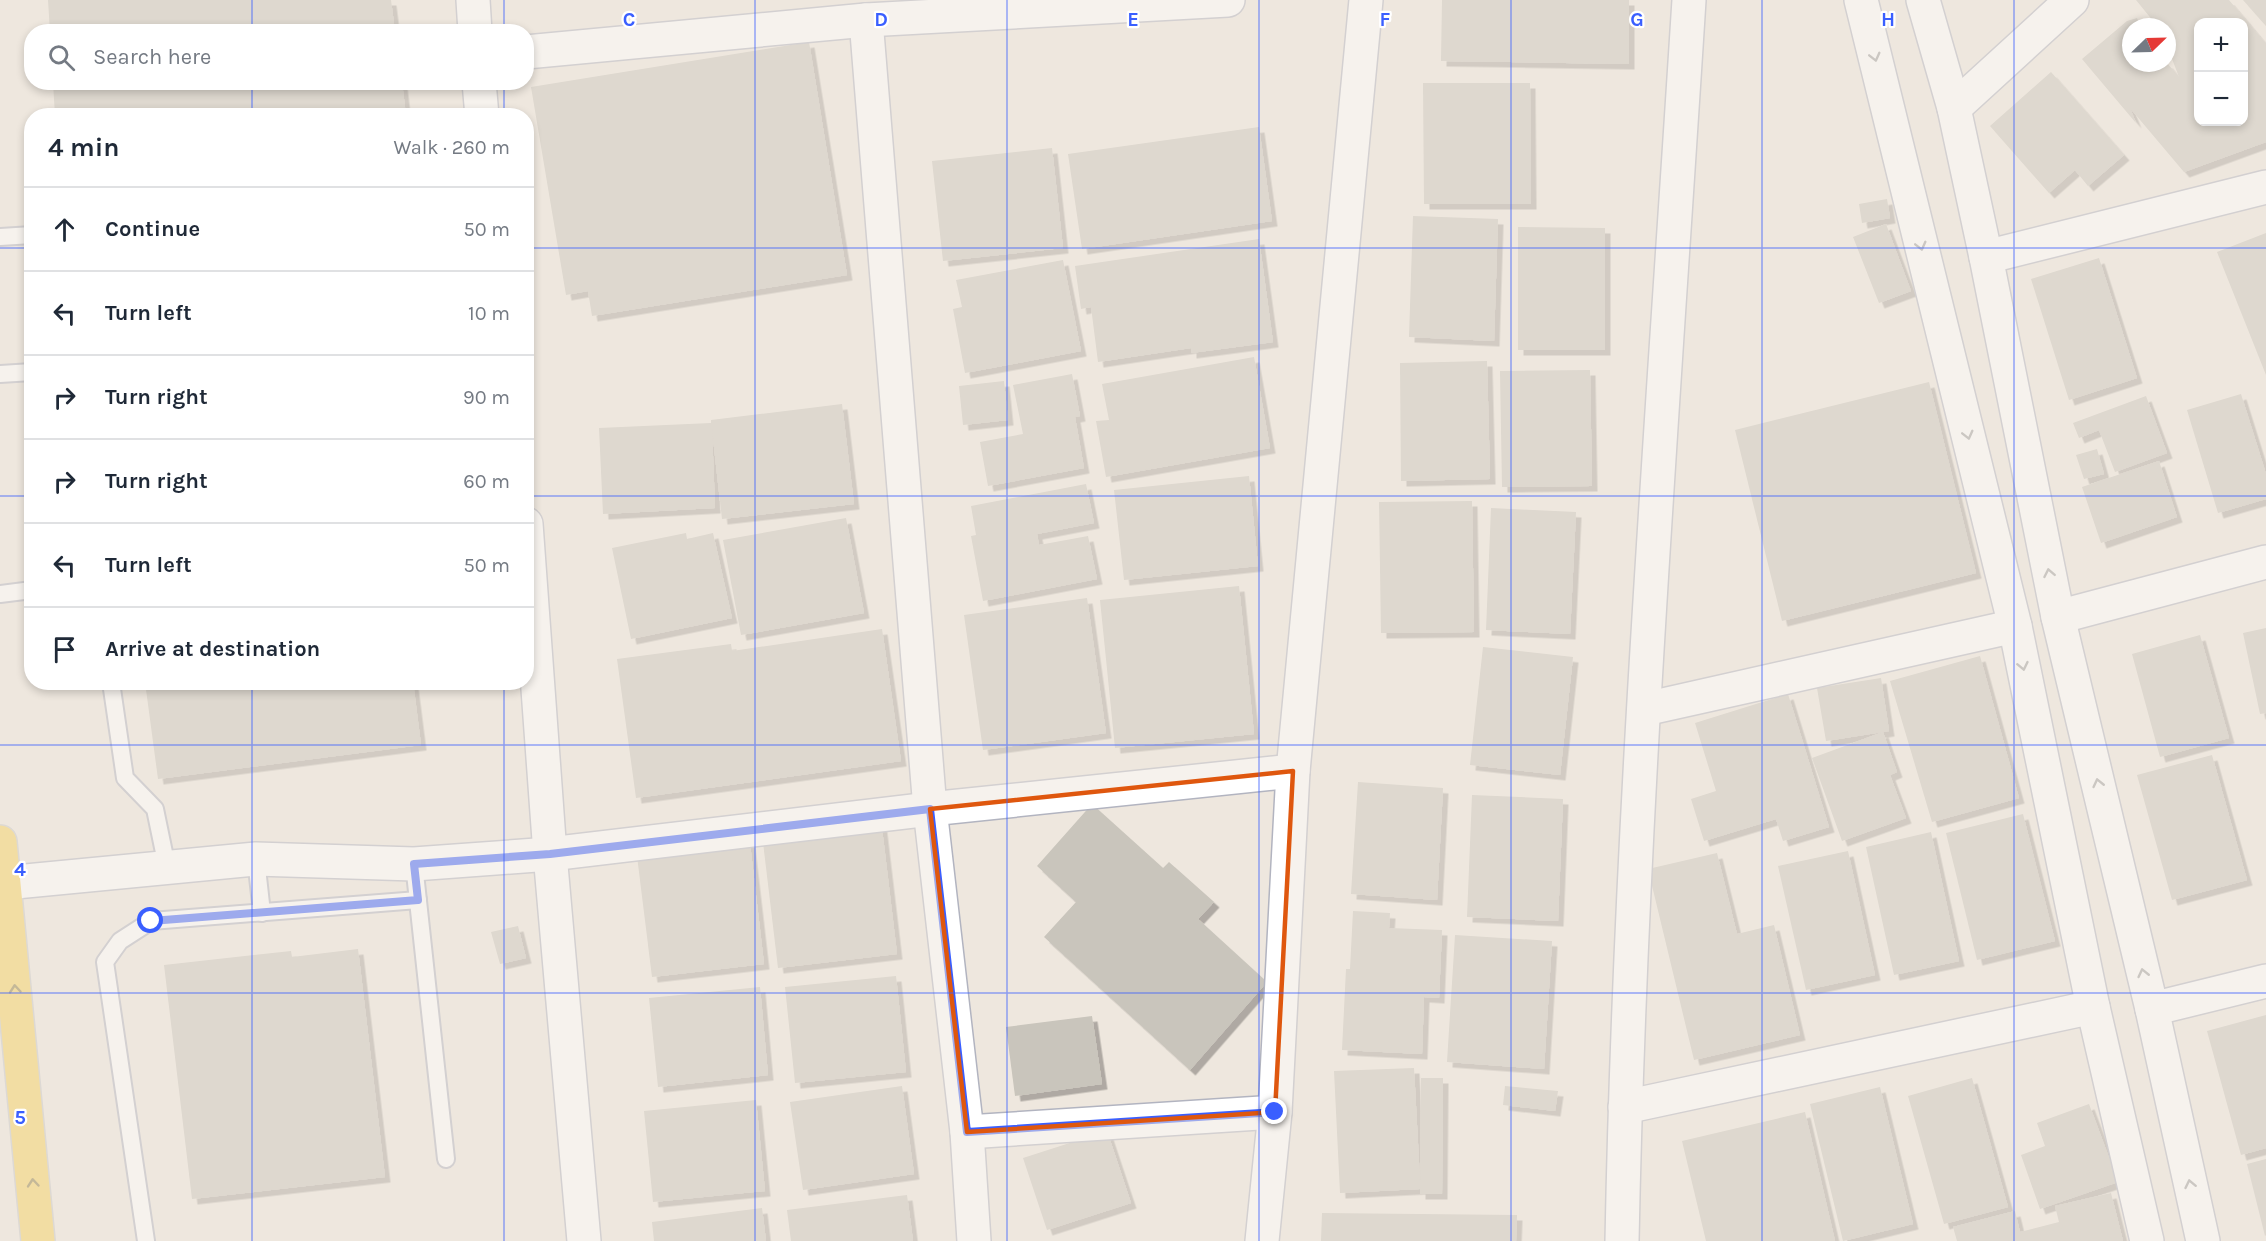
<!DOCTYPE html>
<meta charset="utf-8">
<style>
body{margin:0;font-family:Karla,sans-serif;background:#f2f2f3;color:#1f2937}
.controls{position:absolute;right:18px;top:18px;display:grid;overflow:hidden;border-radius:12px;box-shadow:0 3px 9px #0003}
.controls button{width:54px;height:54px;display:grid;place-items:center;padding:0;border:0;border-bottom:2px solid #e0e1e3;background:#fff;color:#1f2937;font:30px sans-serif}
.compass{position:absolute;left:2122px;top:18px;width:54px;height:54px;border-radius:50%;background:#fff;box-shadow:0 3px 9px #0003;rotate:67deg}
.stop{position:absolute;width:18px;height:18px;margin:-14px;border:4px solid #3a5fff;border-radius:50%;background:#fff}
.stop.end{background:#3a5fff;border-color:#fff;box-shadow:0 2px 6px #0008}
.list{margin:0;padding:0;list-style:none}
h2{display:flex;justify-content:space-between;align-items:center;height:78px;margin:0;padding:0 24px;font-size:26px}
h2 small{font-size:20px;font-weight:400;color:#747a83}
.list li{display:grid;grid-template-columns:39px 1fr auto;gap:18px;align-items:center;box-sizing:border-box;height:84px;padding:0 24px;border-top:2px solid #e0e1e3}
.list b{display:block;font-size:22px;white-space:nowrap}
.list em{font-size:20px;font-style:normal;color:#747a83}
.icon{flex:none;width:33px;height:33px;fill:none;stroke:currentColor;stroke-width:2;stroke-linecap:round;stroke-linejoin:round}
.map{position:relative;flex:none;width:2266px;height:1241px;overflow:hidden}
.search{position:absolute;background:#fff;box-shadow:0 3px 9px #0003;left:24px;top:24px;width:510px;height:66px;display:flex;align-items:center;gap:15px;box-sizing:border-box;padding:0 21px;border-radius:24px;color:#747a83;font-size:22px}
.panel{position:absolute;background:#fff;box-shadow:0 3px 9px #0003;left:24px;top:108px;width:510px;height:582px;border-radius:24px}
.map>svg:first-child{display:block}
</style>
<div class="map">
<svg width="2266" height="1241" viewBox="0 0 2266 1241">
<defs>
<filter id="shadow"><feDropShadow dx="5.5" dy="5.5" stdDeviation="0" flood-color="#0004"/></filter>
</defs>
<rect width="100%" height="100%" fill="#eee7de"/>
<g fill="#c9c5bc" fill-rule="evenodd" filter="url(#shadow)">
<polygon points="48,0 391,0 395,32 50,32"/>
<polygon points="1442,0 1629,0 1629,64 1441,61"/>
<path d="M2136,0h93l37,44v98l-82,30 -54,-64 6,15 -54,-64 45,-38 10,-3 4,9h-10v36h36l12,14 -12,-31v-19h-9zM2198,22h46v100h-46z"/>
<polygon points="2243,0 2266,0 2266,26"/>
<polygon points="809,42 847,275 592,316 588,291 566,295 531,87"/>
<polygon points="2051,72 2124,155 2088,186 2075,170 2049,193 1990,126"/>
<polygon points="53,82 402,82 406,116 55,116"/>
<polygon points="1423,83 1530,83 1531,204 1424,204"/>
<polygon points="1259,127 1272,221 1082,249 1068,154"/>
<polygon points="1052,148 1063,248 943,261 932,161"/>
<polygon points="1887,199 1890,218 1862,223 1859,204"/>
<polygon points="1413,216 1498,219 1494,341 1409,337"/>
<polygon points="1886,224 1911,291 1879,303 1853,237"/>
<polygon points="1518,227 1605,228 1605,350 1518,350"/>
<polygon points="2266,233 2266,375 2217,252"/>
<polygon points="1259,239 1273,342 1191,353 1191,348 1098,362 1091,307 1081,309 1075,266"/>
<polygon points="2099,258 2137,378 2069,400 2031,279"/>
<polygon points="1063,260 1081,351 965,373 953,309 962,307 956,280"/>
<polygon points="1254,357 1270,448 1106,477 1096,421 1109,420 1102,384"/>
<polygon points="1487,361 1490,479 1401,481 1400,363"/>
<polygon points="1590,370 1592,486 1502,487 1500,371"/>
<polygon points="1072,374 1080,416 1075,417 1084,468 988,486 980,442 1023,434 1013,385"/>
<polygon points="1004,381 1008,420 963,425 959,386"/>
<polygon points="1929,382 1976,573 1782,621 1735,430"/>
<polygon points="2241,394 2266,474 2266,499 2218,513 2187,410"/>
<polygon points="2146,396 2167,453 2115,472 2099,430 2079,438 2073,423"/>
<polygon points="842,404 854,504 722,519 712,429 715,508 603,514 599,428 711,423 711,420"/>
<polygon points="2097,449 2104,474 2084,479 2076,455"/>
<polygon points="2159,461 2177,517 2101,543 2082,487"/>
<polygon points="1249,476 1258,566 1124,580 1114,490"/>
<polygon points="1086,484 1094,523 1037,534 1039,545 1088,536 1097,579 983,601 971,536 976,535 971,506"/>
<polygon points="1472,501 1474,632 1381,633 1379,502"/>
<polygon points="1491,508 1576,512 1570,634 1486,630"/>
<polygon points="846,518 864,613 741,635 723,540"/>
<polygon points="686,533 687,539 713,533 732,618 631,639 612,548"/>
<polygon points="1239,586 1254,734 1115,748 1100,600"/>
<polygon points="1087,598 1106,733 983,750 964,615"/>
<polygon points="2266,628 2266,713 2260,714 2243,633"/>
<polygon points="882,629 901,761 636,798 617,659 731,644 732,651"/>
<polygon points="2200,635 2229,738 2160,757 2132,654"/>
<polygon points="1483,647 1573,657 1560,775 1470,765"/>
<polygon points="1980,656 2019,798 1932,822 1890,681"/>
<polygon points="1881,678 1889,731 1826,741 1817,688"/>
<polygon points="145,682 413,682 421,745 158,779"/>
<polygon points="1788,694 1829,827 1783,841 1776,819 1704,841 1691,799 1716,791 1695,723"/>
<polygon points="1883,732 1897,772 1890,775 1906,818 1842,841 1812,758"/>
<polygon points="2212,755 2247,880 2172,900 2137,775"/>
<polygon points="1358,782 1443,788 1437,900 1351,894"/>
<polygon points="1472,795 1563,799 1558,921 1467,917"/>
<polygon points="1092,804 1163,868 1169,862 1214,902 1198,919 1267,982 1190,1070 1044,937 1076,902 1037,866"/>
<polygon points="2023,814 2055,941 1977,960 1946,833"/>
<polygon points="881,820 897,954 778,968 762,834"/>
<polygon points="1931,832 1959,961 1894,975 1866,847"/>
<polygon points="749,835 764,964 652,977 636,848"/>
<polygon points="1848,851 1875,975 1806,990 1778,866"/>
<polygon points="1717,853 1737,934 1774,925 1800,1035 1694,1060 1648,869"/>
<polygon points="1353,911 1390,913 1389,928 1442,930 1439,998 1424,997 1422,1054 1342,1050 1346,969 1350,969"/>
<polygon points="518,926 526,958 500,964 491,932"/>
<polygon points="1455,935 1552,941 1544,1069 1447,1062"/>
<polygon points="358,949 385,1177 192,1199 164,965 291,951 292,957"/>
<polygon points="896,976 906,1072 795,1083 785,987"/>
<polygon points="760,987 768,1075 658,1087 649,998"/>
<polygon points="2266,1015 2266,1148 2241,1155 2207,1031"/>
<polygon points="1092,1016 1102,1084 1015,1096 1006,1027"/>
<polygon points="1414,1068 1420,1181 1421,1078 1443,1078 1442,1194 1420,1194 1420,1189 1340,1193 1334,1071"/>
<polygon points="1972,1078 2008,1207 1944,1224 1908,1096"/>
<polygon points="902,1086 914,1174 803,1190 790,1102"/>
<polygon points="1505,1086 1558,1091 1555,1111 1503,1105"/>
<polygon points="1880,1087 1913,1224 1843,1241 1810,1104"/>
<polygon points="756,1100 765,1191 653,1202 644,1111"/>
<polygon points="2089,1104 2118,1182 2040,1209 2021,1155 2045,1146 2037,1123"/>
<polygon points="1805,1112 1835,1241 1706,1241 1682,1141"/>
<polygon points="1107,1131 1131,1203 1047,1230 1023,1158"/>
<polygon points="2266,1159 2266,1235 2265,1236 2247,1164"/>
<polygon points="2111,1193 2123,1241 1957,1241 1953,1227 2015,1211 2020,1232 2059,1222 2055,1206"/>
<polygon points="907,1195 913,1241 791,1241 787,1210"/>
<polygon points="762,1208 766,1241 654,1241 652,1222"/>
<polygon points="1322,1213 1517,1215 1516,1241 1321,1241"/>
</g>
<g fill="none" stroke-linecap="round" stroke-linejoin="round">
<g stroke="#b2b4c0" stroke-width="20">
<g id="service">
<polyline points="0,237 32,235"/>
<polyline points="0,374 32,372"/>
<polyline points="0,594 32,590"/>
<polyline points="111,682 125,778 155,809 167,867"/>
<polyline points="256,859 262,913"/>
<polyline points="414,864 446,1159"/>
<polyline points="146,1241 105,962 120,941 151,921 418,900"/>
</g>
</g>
<g stroke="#b2b4c0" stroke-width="36">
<g id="minor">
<polyline points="473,0 475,32"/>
<polyline points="866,20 930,809 967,1132 974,1241"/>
<polyline points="526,52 866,20 1228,0"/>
<polyline points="479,82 482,116"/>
<polyline points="1954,108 2072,0"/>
<polyline points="1986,257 2266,187"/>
<polyline points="526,524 550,854 584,1241"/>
<polyline points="2058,617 2266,562"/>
<polyline points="1645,709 2015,626"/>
<polyline points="5,883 256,859 414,864 550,854 930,809 1293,771"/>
<polyline points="2152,1009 2266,981"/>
<polyline points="1625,1107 2093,1007"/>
<polyline points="967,1132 1275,1112"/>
<polyline points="1262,1241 1275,1112 1293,771 1366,0"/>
<path d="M1622,1241c8,-414 41,-828 67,-1241"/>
</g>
</g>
<g stroke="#b2b4c0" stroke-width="36">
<g id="secondary">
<polyline points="1861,0 2015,626 2093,1007 2147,1241"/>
<polyline points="1923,0 1954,108 1986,257 2058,617 2152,1009 2203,1241"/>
</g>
</g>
<g stroke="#c8c8c8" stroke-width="36">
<polyline id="primary" points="0,842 38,1241"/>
</g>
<use href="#service" stroke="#fff" stroke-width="16"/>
<use href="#minor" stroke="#fff" stroke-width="33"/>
<use href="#secondary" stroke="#fff" stroke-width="33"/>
<use href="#primary" stroke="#f6d15b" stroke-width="33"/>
</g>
<defs><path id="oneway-chevron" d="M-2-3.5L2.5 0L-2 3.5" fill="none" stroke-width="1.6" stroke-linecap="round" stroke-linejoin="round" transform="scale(1.5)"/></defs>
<g stroke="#a0a0a0">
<use href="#oneway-chevron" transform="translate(1875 57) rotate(76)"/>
<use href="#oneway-chevron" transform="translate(1921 246) rotate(76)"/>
<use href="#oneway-chevron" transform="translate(1968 435) rotate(76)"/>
<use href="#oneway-chevron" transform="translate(2049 573) rotate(-101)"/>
<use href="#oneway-chevron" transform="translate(2023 666) rotate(78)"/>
<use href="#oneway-chevron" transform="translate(2098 783) rotate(-103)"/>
<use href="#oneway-chevron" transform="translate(2143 973) rotate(-103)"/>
<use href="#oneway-chevron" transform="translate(2190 1184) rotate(-102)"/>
</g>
<g stroke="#917e44">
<use href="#oneway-chevron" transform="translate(15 989) rotate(-95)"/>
<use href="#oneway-chevron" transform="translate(33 1183) rotate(-95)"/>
</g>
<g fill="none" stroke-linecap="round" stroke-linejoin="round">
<polyline stroke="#3a5fff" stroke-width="8" points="151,921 418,900 414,864 550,854 930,809 967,1132 1275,1112"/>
</g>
<path d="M0 0H2266V1241H0ZM1293,771l-18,341 -308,20 -37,-323z" fill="#eee7de" fill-opacity=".55" fill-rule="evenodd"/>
<path fill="none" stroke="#df570e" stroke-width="4.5" stroke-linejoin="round" d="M1293,771l-18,341 -308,20 -37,-323z"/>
<path fill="none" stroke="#3a5fff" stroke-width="1.5" stroke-opacity="0.55" d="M252,0v32M504,0v32M755,0v1241M1007,0v1241M1259,0v1241M1511,0v1241M1762,0v1241M2014,0v1241M252,82v34M504,82v34M0,248h32M526,248h1740M0,496h32M526,496h1740M252,682v559M504,682v559M0,745h2266M0,993h2266"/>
<g font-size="20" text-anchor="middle" font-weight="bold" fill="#3a5fff" stroke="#fff" stroke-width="4.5" stroke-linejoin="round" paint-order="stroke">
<text x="629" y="26">C</text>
<text x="881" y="26">D</text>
<text x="1133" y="26">E</text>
<text x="1385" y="26">F</text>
<text x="1637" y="26">G</text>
<text x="1888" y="26">H</text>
<text x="20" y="876">4</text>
<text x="20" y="1124">5</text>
</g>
</svg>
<div class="controls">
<button>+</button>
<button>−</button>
</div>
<svg class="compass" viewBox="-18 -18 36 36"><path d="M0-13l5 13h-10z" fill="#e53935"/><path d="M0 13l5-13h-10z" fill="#747a83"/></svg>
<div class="stop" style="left:151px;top:921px"></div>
<div class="stop end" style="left:1275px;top:1112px"></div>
<div class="search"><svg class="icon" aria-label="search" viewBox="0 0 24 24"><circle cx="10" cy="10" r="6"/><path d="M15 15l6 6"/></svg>Search here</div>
<section class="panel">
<h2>4 min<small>Walk · 260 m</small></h2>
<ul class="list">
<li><svg class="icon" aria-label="ahead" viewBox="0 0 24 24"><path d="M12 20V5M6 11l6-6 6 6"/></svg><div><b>Continue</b></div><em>50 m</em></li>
<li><svg class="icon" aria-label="left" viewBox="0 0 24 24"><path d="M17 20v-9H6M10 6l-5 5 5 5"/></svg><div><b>Turn left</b></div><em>10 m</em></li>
<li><svg class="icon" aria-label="right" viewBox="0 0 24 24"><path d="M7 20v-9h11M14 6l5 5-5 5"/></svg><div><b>Turn right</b></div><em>90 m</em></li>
<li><svg class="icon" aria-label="right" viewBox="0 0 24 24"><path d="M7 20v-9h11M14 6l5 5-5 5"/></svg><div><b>Turn right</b></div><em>60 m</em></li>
<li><svg class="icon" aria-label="left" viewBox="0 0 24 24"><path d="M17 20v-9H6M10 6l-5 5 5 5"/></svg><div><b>Turn left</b></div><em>50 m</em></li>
<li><svg class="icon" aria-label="arrive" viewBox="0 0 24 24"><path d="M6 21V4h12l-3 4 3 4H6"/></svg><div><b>Arrive at destination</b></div></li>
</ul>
</section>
</div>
